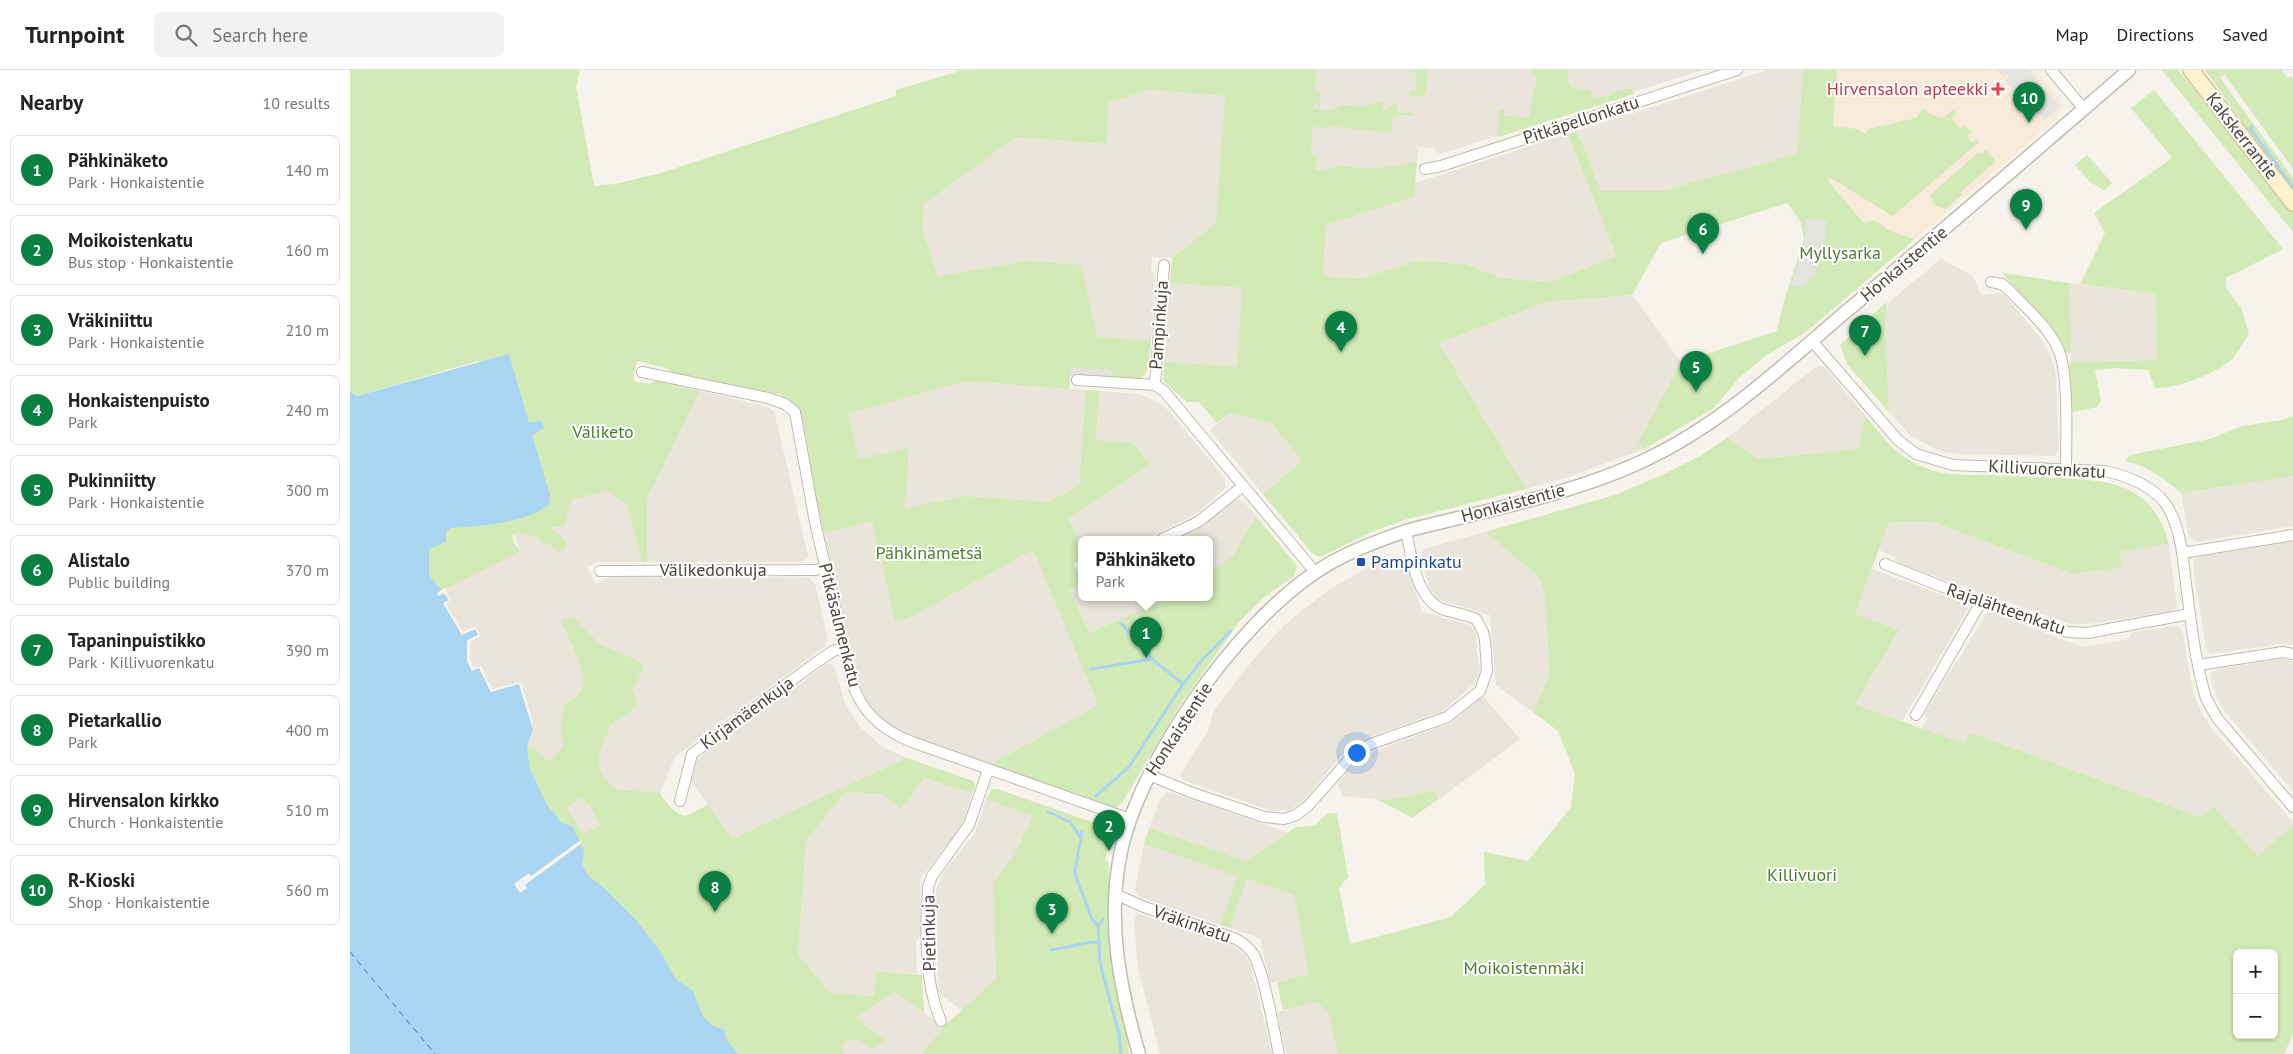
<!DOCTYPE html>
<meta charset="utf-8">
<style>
body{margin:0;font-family:"PT Sans",sans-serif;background:#f2f2f2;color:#222}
.controls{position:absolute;right:15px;bottom:15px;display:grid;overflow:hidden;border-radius:8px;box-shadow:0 1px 4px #0004}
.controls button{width:45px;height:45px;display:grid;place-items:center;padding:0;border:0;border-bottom:1px solid #e0e0e0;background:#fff;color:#222;font:25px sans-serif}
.you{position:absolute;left:1006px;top:682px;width:18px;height:18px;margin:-12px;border:4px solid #fff;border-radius:50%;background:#1a73e8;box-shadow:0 0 0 8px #1a73e833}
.badge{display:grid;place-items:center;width:32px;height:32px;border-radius:50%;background:#0b8043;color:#fff;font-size:16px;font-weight:700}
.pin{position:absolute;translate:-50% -41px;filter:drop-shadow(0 1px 2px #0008)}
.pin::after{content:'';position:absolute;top:26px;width:18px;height:15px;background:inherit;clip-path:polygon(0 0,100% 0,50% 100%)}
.popup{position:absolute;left:728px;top:466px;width:135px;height:65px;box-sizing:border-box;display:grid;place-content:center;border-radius:8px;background:#fff;filter:drop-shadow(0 1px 4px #0005);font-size:16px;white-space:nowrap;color:#767676}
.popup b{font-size:19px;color:#222}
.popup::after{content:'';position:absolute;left:50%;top:100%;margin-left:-10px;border:10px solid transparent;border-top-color:#fff}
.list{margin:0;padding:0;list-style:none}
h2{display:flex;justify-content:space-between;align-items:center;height:65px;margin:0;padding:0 20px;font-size:21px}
h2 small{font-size:16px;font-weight:400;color:#767676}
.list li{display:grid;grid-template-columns:32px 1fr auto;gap:15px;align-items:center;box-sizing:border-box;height:70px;margin:0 10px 10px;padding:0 10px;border:1px solid #e0e0e0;border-radius:8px}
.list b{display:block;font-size:19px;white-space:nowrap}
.list p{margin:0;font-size:16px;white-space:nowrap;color:#767676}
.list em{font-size:16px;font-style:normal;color:#767676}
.icon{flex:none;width:28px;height:28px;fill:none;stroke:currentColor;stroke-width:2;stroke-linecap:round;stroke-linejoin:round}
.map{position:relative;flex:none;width:1943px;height:984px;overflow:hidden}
header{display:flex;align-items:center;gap:30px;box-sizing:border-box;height:70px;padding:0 25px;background:#fff;border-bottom:1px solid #e0e0e0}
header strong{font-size:24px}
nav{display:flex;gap:28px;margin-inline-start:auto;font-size:18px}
.search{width:350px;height:45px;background:#f2f2f2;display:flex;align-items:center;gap:12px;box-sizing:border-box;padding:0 18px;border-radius:8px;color:#767676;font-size:19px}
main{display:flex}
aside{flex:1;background:#fff}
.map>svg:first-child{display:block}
</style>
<header>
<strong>Turnpoint</strong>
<div class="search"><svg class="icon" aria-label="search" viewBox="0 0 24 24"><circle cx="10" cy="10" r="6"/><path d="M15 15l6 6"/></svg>Search here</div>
<nav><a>Map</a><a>Directions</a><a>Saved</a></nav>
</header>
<main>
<aside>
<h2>Nearby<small>10 results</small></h2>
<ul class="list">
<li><span class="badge">1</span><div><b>Pähkinäketo</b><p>Park · Honkaistentie</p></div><em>140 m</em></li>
<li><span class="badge">2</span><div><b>Moikoistenkatu</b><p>Bus stop · Honkaistentie</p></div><em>160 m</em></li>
<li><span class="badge">3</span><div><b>Vräkiniittu</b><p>Park · Honkaistentie</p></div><em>210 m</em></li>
<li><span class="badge">4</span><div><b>Honkaistenpuisto</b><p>Park</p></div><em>240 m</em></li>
<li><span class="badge">5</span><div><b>Pukinniitty</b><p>Park · Honkaistentie</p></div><em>300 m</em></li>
<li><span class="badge">6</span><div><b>Alistalo</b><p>Public building</p></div><em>370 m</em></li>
<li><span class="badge">7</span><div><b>Tapaninpuistikko</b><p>Park · Killivuorenkatu</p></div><em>390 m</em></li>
<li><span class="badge">8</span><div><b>Pietarkallio</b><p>Park</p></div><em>400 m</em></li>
<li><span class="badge">9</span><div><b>Hirvensalon kirkko</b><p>Church · Honkaistentie</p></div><em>510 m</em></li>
<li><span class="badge">10</span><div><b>R-Kioski</b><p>Shop · Honkaistentie</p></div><em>560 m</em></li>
</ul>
</aside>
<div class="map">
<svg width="1943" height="984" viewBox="0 0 1943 984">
<rect width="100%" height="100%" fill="#f6f3ec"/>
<g fill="#eae5da">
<polygon points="965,0 1194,0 1191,52 1093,83 1087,83 1084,78 1068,77 1067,92 1016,108 958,104"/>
<polygon points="1215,0 1353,0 1221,42"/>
<polygon points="1418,0 1453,0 1447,84 1311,121 1251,121 1227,61"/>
<polygon points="798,20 876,26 866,153 822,188 802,187 801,200 805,205 801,271 747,268 675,191 588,206 572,159 574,134 666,67 755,74 759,32"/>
<polygon points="1218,64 1266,186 1201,212 1152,208 1115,194 1067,191 1010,209 973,206 976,155 1064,127 1065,113"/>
<polygon points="1591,189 1623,206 1631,225 1649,223 1655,225 1695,274 1703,292 1706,307 1709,379 1705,386 1610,384 1591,382 1561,366 1539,342 1535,257 1538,233"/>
<polygon points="820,213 893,218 887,298 814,292"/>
<polygon points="1719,213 1806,224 1807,290 1721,292"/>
<polygon points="1282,225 1331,292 1288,372 1292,380 1212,409 1176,419 1089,273 1196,232"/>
<polygon points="1468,295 1475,298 1515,345 1510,379 1407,389 1378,367"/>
<polygon points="616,311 736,320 729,415 699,432 616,426 554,438 559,378 509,390 498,344"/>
<polygon points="350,321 418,337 424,341 458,486 453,492 297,492 297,429"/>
<polygon points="749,321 789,324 808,332 819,341 875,409 876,418 843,446 795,469 732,469 732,480 718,448 801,395 783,373 746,371"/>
<polygon points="880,343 921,353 952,391 913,424 860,360"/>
<polygon points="1943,406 1943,456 1847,472 1839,468 1831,423"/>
<polygon points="257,420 277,434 292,492 247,492 237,497 246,514 260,507 459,508 465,514 478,570 474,577 325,687 310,723 229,766 177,674 182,662 182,655 169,614 141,622 129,598 122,601 117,591 117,570 128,565 112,565 93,533 91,517 171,481 161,458 222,429"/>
<polygon points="888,429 894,432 906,446 883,487 860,502 860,469 827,469 847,460 882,431"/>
<polygon points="1580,451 1723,504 1772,497 1770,482 1819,474 1827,537 1821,541 1739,554 1720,554 1547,493 1546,487 1529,480 1539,452"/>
<polygon points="522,452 545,552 557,549 683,480 748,635 639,695 561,668 541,658 524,643 509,617 474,463"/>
<polygon points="1135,462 1188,506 1194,520 1200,603 1183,642 1146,615 1140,545 1088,529 1080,520 1071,488 1072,481 1077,478"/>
<polygon points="1943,471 1943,575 1930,574 1860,584 1856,577 1843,496 1844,489 1850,486"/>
<polygon points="1046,487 1052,487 1056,492 1072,542 1119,555 1125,561 1130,601 1126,612 1093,641 1002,673 954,730 940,740 922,741 832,710 831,704 858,661 864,640 908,584 933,556 980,519 1018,498"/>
<polygon points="1522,499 1612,532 1618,539 1552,651 1505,634 1549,560 1505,544"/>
<polygon points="732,512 732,527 821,527 739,563 719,518"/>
<polygon points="1637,543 1642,543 1733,577 1776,570 1783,562 1824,556 1829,557 1833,563 1843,623 1852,644 1864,661 1943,752 1943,755 1907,786 1864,736 1850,747 1622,663 1614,675 1572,659 1577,647 1574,644"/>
<polygon points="1932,589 1943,591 1943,721 1875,642 1867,628 1861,609 1861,603 1867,599"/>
<polygon points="478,593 484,595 495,634 511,658 533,677 557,688 382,770 339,708 346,690"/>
<polygon points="1133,626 1170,669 1089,729 1083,720 1040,730 992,726 988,713 1008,691 1027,680 1101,653"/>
<polygon points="575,708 622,724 612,756 570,809 571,864 566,870 567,904 526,901 524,926 480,923 448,884 456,771 495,722 533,724 551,739"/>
<polygon points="818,722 821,723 939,763 896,791 799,758 811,727"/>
<polygon points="636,729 684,745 664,785 643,813 646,909 612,940 588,923 586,819 594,802 625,763"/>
<polygon points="794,774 887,806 870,855 788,826 785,819"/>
<polygon points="897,809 944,825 959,904 920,913 910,868 880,858"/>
<polygon points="787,843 880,874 895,885 901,897 922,984 810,984 788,898 784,851"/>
<polygon points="545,922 593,957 572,984 452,984"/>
<polygon points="966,932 978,942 988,984 937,984 927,942"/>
</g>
<polygon fill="#f7ead8" points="1487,0 1686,0 1709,28 1712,38 1706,49 1565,169 1549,163 1518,158 1479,111"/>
<g fill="#d2eab5" fill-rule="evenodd">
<path d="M0,0h230l-4,17 18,99 21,-2 46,-11 235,-77v-6l67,-20h353l-2,21h6v17l-3,-1v-3l-3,-1 -1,6 17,1 12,-5 20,1 21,-4 -1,7 2,2 6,-6 7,-2v10h16l-1,3 -19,-1 -2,18 -61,-7 -1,2 -17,-1 -1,27 6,1 -2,15h13l10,-4 39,3 40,-7 -3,35 -88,28 -3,51 36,3 58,-18 48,3 37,14 49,4 65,-26 -48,-122 9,-3 24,60h60l136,-37 6,-84h34l-4,56 24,3 8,5 4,-5 47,-11 8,-10 7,7 12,3 10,-8 3,3 -5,5 9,11 5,-4 6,7 -5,4 6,7 5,-4 2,3 -86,74 -64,-39v5l35,41 10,-3 16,11 25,8 -109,93 -41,24 -26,22 -25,30 -72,42 -4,-8 43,-80 96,-31 7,-30 20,-62 -3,-17 -14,-19 -126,40 -29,52 -86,7 -107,41 87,146 -122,31 -33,12 -51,25 -7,-3 -50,-60 39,-33 -31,-38 -41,-10 -13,10 -18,-21h-12l-24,-21 1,-19 73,5 5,-79 -72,-5 2,-25 44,-35 9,-127 -77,-6 -39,12 -3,42 -90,-7 -92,67 -2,25 16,47 87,-15 56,4 16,72 54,4 -3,29 -8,10 -28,-2v-8l-41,-2 -2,21 -103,-8 -118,33 11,45 50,-11 -4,60 61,-12 83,6 30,-17 7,-95 13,1 -3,49 37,3 18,22 -83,53 14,32v10l-8,4 8,18 -13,7 20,44 82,-36h39v-25l23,-16 23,-40 41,50 -3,10 -31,22 -24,24 -61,86 -56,95 -7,5 -126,-43 109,-60 -65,-155 -126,69 -12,3 -23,-100 -48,11 -16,-68 -4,-40 -9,-19 -12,-8v-3l-109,-22 -8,-5 -29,-7 -4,20 16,3 6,-3 45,10 -53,108v63h-5l-15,-58 -20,-13 -35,8 -8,27 -13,1c4,7 12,9 16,17l-3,6 -6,2 -9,-8 -8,-2 -4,-7 -9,1 -12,-4 -4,3 2,8 7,8 -84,42 -8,-5 -4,-41 114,-86 -10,-37 -51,-63 -121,35 -7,-4z"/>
<polygon points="1059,0 1077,0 1076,21 1073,26 1060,27 1059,21 1066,21 1067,5"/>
<path d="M1182,0h35l1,11 4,7 18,2 1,8 20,-2 1,-4c8,1 12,-6 20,-2l2,4 -136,43 1,-27h5v6l25,1 8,-40 -5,-1z"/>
<polygon points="1812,0 1828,0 1943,141 1943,162"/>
<polygon points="1855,0 1931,0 1938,8 1941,6 1943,9 1943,99 1875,5 1870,8 1943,108 1943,122"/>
<path d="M1804,20l129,159 -57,29v10l15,20 8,26c-6,8 -11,19 -18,26 -17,14 -54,29 -76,28l-7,-18 -32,-2 -21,2 6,31 -4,6 -27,6 -2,-45 3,-6 86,-2 -1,-66 -76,-10 25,-51 -11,-20 78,-55 -41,-50z"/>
<polygon points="1636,80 1646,91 1610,123 1612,125 1596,139 1584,135 1580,125 1629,82 1631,84"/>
<polygon points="1737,85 1762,113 1754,120 1740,112 1725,95"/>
<polygon points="1652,203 1719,213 1721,283 1714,283 1702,260"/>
<polygon points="1537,232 1535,257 1539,342 1497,294 1490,275"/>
<path d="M1515,345c17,22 31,41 58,52 18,8 38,8 57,8 25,1 50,2 76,3 55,2 96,5 113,66l-49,8 2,15 -49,7 -143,-53 -41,1 -34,92 44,16 -44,74 109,40 8,-11 228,84 14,-11 43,50 36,-31v210l-9,19h-946l-10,-42 -12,-10 -33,8 -6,-28 32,-8 -15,-79 -47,-16 -17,49 -10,-3 17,-49 -93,-32 5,-16 97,33 50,-34 18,-1 13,-12 10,-1 11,64 -9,11 11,56 101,-27 34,-33 -1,-32 44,9 43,-54 4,-33 -17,-43 -25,-19 17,-39 -6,-83 -6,-14 -53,-44 130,-37 47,-20 38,-19 28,-19 29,22 102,-10zM1887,883h37v82h-37z"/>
<path d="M1943,346v60l-112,17c-16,-14 -34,-28 -56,-32l5,-6 80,-16 32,-13 41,-6z"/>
<path d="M223,547l26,27 42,18 2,9 -11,18 6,14 -7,9 -20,12 -14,35c9,41 31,29 63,34 7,11 12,19 25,23l23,-11 24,34 175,-81 66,23 2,4 -3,9 -47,-16 -24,31 -18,-15 -38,-2 -39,49 -8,113 32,39 44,3 2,-25 46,4 2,38 -29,-21 -39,26 29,22 -13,9c-10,-8 -23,-18 -30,0l2,5h-120l-160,-198 18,-14 -2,-2 -16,12 -50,-108 18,-12 -5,12 4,4 4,-1 9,12 8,1 11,-15 -2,-18 3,-22c9,-4 18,-11 19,-22 2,-14 -16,-49 -22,-63zM229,727l10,7 11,21 -18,9 -15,-26z"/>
<polygon points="642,719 647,719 762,759 755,790 758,791 760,828 779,984 572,984 593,957 646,909 643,813 664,785 683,746 636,729"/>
<polygon points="1083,720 1089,729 1062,748 1027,729 1040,730"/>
</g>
<g fill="#e5e3e0">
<polygon points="1647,0 1679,0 1709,37 1695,49 1692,46 1688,49 1675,34 1679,31 1677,28 1673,31 1665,22 1669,19 1667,16 1663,19 1655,10 1659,7 1657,4 1653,7"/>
<polygon points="1456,149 1477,150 1473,185 1465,204 1460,211 1450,217 1441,215 1455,171"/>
<polygon points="721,297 762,300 762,308 720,306"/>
</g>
<path fill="#a9d4f2" d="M159,284l20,69 12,-3 3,8 -12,7 18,60 -1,10c-28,19 -65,20 -98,23l-5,4v10l-17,7v26l20,25 -6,3 19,32 13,-7 3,7 -11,6v20l5,10 7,-4 12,25 28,-8 14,46 -6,14 2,23 18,38 15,18 11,4 11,24 -2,13 6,11 17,14 32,32 22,29 17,29 17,12 10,26 12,10 9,2 3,12 11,13h-388v-662l7,4z"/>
<g fill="#f6f3ec">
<polygon points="95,518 101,530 96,534 113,562 125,556 130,564 129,567 120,572 120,590 123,597 131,596 142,619 171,612 183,652 181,653 169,614 141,622 129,598 122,601 117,591 117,570 128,565 125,559 112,565 93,533 99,530 95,523 88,526 87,523"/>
<polygon points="229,771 231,774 175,815 177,818 170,823 164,814 179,803 181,806"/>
</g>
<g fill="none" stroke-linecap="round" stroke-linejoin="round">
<g stroke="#a9d4f2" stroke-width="3">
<polyline points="1902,56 1900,58 1943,117"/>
<polyline points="771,553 802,589 833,614"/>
<polyline points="741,599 802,589"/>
<polyline points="746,726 779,697 833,614 852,590 881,561"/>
<polyline points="698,742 720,752 730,767"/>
<polyline points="732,762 725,801 726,807 742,849 748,856 750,893 769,964 771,984"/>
<polyline points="748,856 753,849"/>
<polyline points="701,880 742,872 750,873"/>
</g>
<polyline stroke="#2e7ab2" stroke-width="1" stroke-dasharray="6 5" stroke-linecap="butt" points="0,882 85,984"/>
<g stroke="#c2bbae" stroke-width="12">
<g id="minor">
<polyline points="1701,0 1734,39"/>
<polyline points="1075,99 1091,96 1387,0"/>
<path d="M1641,212l11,2 6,5c17,18 41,38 51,62 10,26 7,88 7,118"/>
<path d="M1462,271l86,99 18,14 37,11 152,6c22,5 46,14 60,32 16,23 18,55 21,81 5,38 9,77 20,114l11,20 76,89"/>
<path d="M292,302l126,26 17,6 10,8 20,110 36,157c9,32 30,51 61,63l218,77"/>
<polyline points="727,310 805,315 814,321 965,502"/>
<polyline points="805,315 814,195"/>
<polyline points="812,469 848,452 893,416"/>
<polyline points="1832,483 1943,465"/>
<polyline points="1535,494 1631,532 1718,562 1737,563 1840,544"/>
<polyline points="250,501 465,500 476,498"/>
<polyline points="1848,595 1933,582 1943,584"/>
<polyline points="1566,645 1631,532"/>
<path d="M799,705l41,17 74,25 20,2 12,-4 12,-9 47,-53 16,-9 76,-27 33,-26 7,-20 -2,-31 -2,-8 -7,-13c-11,-5 -23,-6 -34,-10 -26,-11 -31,-54 -36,-78"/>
<polyline points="330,731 342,684 464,594 483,581 494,578"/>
<path d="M765,824l29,13 92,32c7,4 13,8 17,15 11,16 21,78 26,100"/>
<path d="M591,951c-17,-38 -16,-93 -13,-134l4,-11 37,-51 19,-55"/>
</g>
</g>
<g stroke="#c2bbae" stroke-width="15">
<path id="tertiary" d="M789,984c-19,-65 -32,-130 -19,-198 18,-93 115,-229 193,-282 28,-20 62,-32 93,-43 77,-20 168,-37 239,-71 75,-35 135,-92 197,-145 97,-81 192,-163 287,-245"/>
</g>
<g stroke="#d6c79b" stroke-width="18">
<polyline id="secondary" points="1841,0 1943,133"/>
</g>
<use href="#minor" stroke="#fff" stroke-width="10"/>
<use href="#tertiary" stroke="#fff" stroke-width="12"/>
<use href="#secondary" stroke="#fff3cd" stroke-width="15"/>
</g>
<path fill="#e0444e" stroke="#fff" stroke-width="2" d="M1645.5 11.5h5v5h5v5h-5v5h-5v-5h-5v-5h5z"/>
<rect fill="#1a4fb4" stroke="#fff" stroke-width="2" x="1006" y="487" width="10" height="10" rx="2.5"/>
<g text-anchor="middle" stroke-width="4" stroke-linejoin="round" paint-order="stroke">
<g font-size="18" fill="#be3a42" stroke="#fff" text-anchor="end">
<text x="1638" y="25">Hirvensalon apteekki</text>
</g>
<g font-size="18" fill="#4b4439" stroke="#fff">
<text transform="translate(1231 50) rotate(-18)" y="6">Pitkäpellonkatu</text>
<text transform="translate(1892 66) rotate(52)" y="6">Kakskerrantie</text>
<text transform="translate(1554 194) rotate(-40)" y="6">Honkaistentie</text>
<text transform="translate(809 255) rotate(-86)" y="6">Pampinkuja</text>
<text transform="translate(1697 399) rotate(3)" y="6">Killivuorenkatu</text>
<text transform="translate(1163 433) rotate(-15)" y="6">Honkaistentie</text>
<text x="363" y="506">Välikedonkuja</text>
<text transform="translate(1656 539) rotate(19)" y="6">Rajalähteenkatu</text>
<text transform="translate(490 555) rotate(76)" y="6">Pitkäsalmenkatu</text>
<text transform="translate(397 643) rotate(-36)" y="6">Kirjamäenkuja</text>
<text transform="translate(829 659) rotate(-57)" y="6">Honkaistentie</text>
<text transform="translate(842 854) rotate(19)" y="6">Vräkinkatu</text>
<text transform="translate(579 863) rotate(-91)" y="6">Pietinkuja</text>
</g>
<g font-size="18" fill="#4a7f2a" stroke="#fff">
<text x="1490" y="189">Myllysarka</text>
<text x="253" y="368">Väliketo</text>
<text x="579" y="489">Pähkinämetsä</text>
<text x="1452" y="811">Killivuori</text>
<text x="1174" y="904">Moikoistenmäki</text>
</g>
<g font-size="18" fill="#164399" stroke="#fff" text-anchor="start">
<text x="1021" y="498">Pampinkatu</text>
</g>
</g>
</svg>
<div class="controls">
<button>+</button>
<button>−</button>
</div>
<div class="you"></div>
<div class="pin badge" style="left:796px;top:588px">1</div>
<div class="popup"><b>Pähkinäketo</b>Park</div>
<div class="pin badge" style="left:759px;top:781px">2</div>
<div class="pin badge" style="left:702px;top:864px">3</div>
<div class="pin badge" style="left:991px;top:282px">4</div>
<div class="pin badge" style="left:1346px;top:322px">5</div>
<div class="pin badge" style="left:1353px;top:184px">6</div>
<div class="pin badge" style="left:1515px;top:286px">7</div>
<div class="pin badge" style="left:365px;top:842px">8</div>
<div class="pin badge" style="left:1676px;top:160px">9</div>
<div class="pin badge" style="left:1679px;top:53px">10</div>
</div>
</main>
